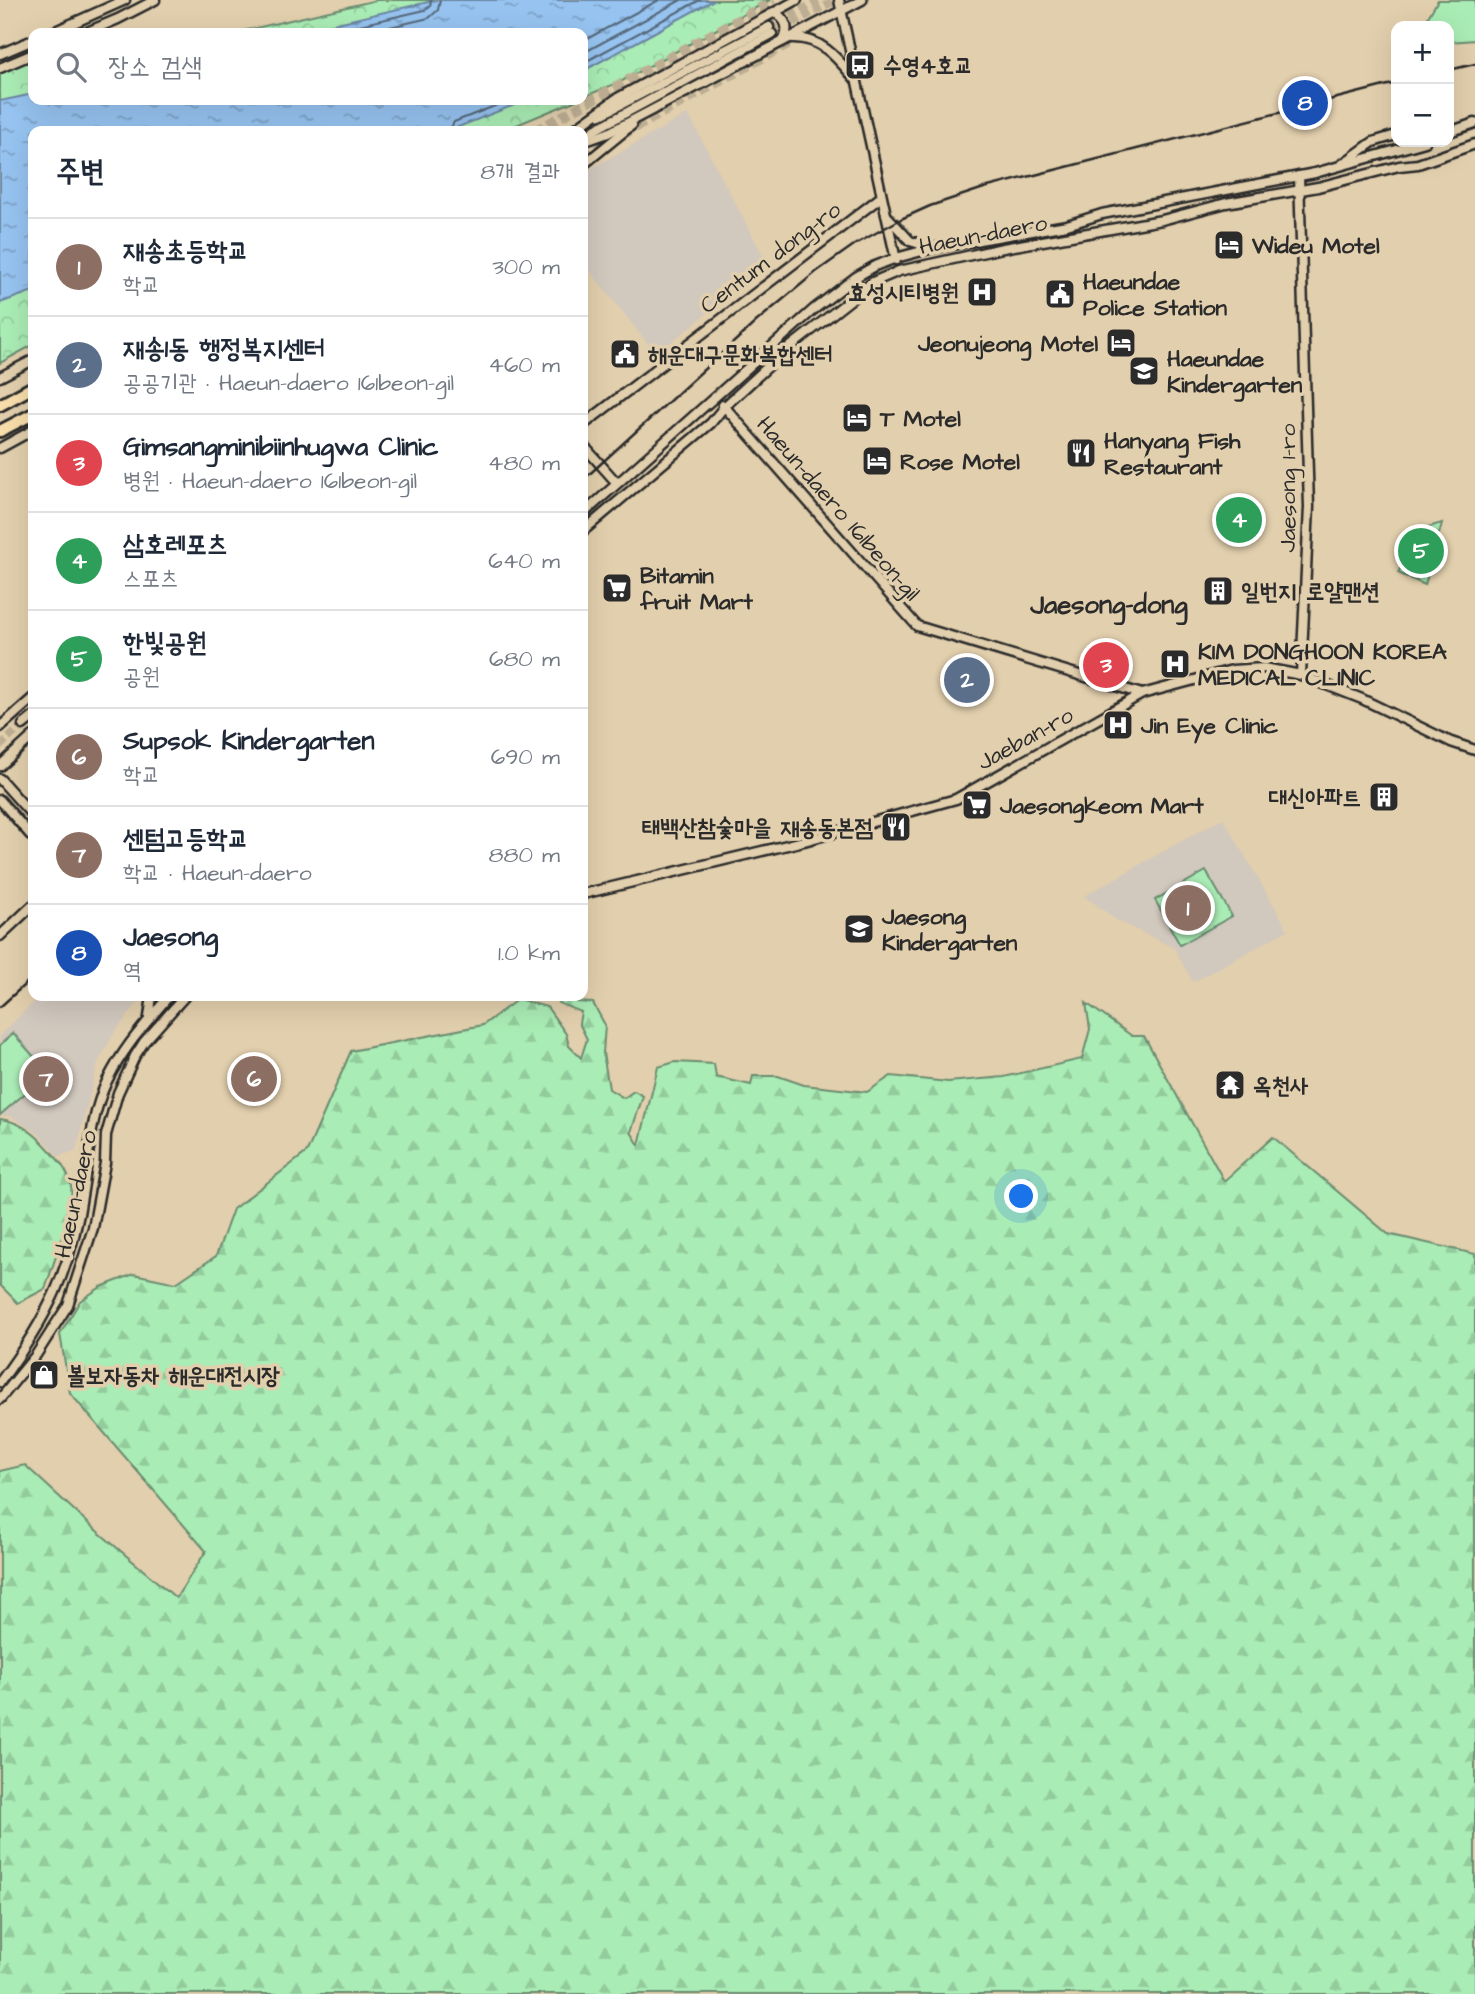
<!DOCTYPE html>
<html lang="ko">
<meta charset="utf-8">
<style>
body{margin:0;font-family:"Architects Daughter","Poor Story",sans-serif;background:#f2f2f3;color:#1f2937}
.controls{position:absolute;right:21px;top:21px;display:grid;overflow:hidden;border-radius:14px;box-shadow:0 7px 28px #0002}
.controls button{width:63px;height:63px;display:grid;place-items:center;padding:0;border:0;border-bottom:2px solid #e0e1e3;background:#fff;color:#1f2937;font:35px sans-serif}
.you{position:absolute;left:1022px;top:1197px;width:24px;height:24px;margin:-18px;border:5px solid #fff;border-radius:50%;background:#1a73e8;box-shadow:0 0 0 10px #1a73e833}
.badge{display:grid;place-items:center;width:46px;height:46px;border-radius:50%;background:#2b2b2b;color:#fff;font-size:23px;font-weight:700}
.pin{position:absolute;translate:-50% -50%;border:4px solid #fff;box-shadow:0 2px 7px #0006}
.list{margin:0;padding:0;list-style:none}
h2{display:flex;justify-content:space-between;align-items:center;height:91px;margin:0;padding:0 28px;font-size:30px}
h2 small{font-size:23px;font-weight:400;color:#747a83}
.list li{display:grid;grid-template-columns:46px 1fr auto;gap:21px;align-items:center;box-sizing:border-box;height:98px;padding:0 28px;border-top:2px solid #e0e1e3}
.list b{display:block;font-size:26px;white-space:nowrap}
.list p{margin:0;font-size:23px;white-space:nowrap;color:#747a83}
.list em{font-size:23px;font-style:normal;color:#747a83}
.icon{flex:none;width:38px;height:38px;fill:none;stroke:currentColor;stroke-width:2;stroke-linecap:round;stroke-linejoin:round}
.map{position:relative;flex:none;width:1475px;height:1994px;overflow:hidden}
.search{position:absolute;background:#fff;box-shadow:0 7px 28px #0002;left:28px;top:28px;width:560px;height:77px;display:flex;align-items:center;gap:18px;box-sizing:border-box;padding:0 24px;border-radius:14px;color:#747a83;font-size:26px}
.panel{position:absolute;background:#fff;box-shadow:0 7px 28px #0002;left:28px;top:126px;width:560px;height:875px;border-radius:14px}
.map>svg:first-child{display:block}
</style>
<div class="map">
<svg width="1475" height="1994" viewBox="0 0 1475 1994">
<defs>
<pattern id="forest-firs" width="22" height="20" patternUnits="userSpaceOnUse" patternTransform="scale(1.75)"><rect width="22" height="20" fill="#aaecb5"/><path d="M5 1l3.5 6h-7zM16 11l3.5 6h-7z" fill="#92cb9c"/></pattern>
<pattern id="park-crowns" width="20" height="18" patternUnits="userSpaceOnUse" patternTransform="scale(1.75)"><rect width="20" height="18" fill="#aaecb5"/><path d="M2 6a3 3 0 1 1 6 0M12 15a3 3 0 1 1 6 0" fill="none" stroke="#92cb9c"/></pattern>
<pattern id="water-ripples" width="26" height="14" patternUnits="userSpaceOnUse" patternTransform="scale(1.75)"><rect width="26" height="14" fill="#96c3f0"/><path d="M2 4q2-2 4 0t4 0M15 11q2-2 4 0t4 0" fill="none" stroke="#7b9fc3"/></pattern>
</defs>
<rect width="100%" height="100%" fill="#e2cfad"/>
<filter id="ink" filterUnits="userSpaceOnUse"><feTurbulence type="fractalNoise" baseFrequency=".0143" numOctaves="2"/><feDisplacementMap in="SourceGraphic" scale="14" xChannelSelector="R" yChannelSelector="G"/><feConvolveMatrix kernelMatrix="1 2 1 2 8 2 1 2 1" color-interpolation-filters="sRGB"/></filter>
<g filter="url(#ink)">
<g fill="#d1c8be">
<polygon points="688,114 768,265 656,354 583,262 583,173"/>
<polygon points="1223,818 1288,930 1193,982 1174,948 1118,921 1084,896"/>
<polygon points="40,996 140,996 140,1000 114,1033 98,1062 76,1151 58,1156 39,1134 12,1117 0,1115 0,1035"/>
</g>
<g fill="url(#forest-firs)" stroke="#6a8c70" stroke-width="2">
<polygon points="560,996 574,996 577,1002 593,1003 605,1025 603,1053 609,1089 624,1098 634,1091 643,1096 631,1132 639,1145 658,1067 675,1062 714,1064 716,1077 751,1085 753,1076 778,1076 804,1085 867,1092 891,1076 948,1082 1004,1077 1082,1059 1090,1029 1086,1003 1132,1036 1144,1036 1224,1181 1273,1137 1388,1234 1475,1254 1475,1994 0,1994 0,1471 25,1465 89,1524 176,1598 206,1551 70,1393 60,1334 80,1301 101,1287 134,1274 176,1283 216,1256 233,1209 307,1152 351,1051 483,1025 518,999 547,1007 566,1034 569,1046 581,1058 587,1039 579,1023 581,1012 558,1003"/>
<path d="M0,1119c17,2 33,13 45,26 11,12 23,24 26,41 4,19 -19,82 -26,103l-27,14 -18,-18z"/>
</g>
<g fill="url(#park-crowns)" stroke="#6a8c70" stroke-width="2">
<polygon points="377,0 770,0 622,81 583,97 583,33 234,33"/>
<polygon points="33,59 33,100 577,100 502,131 33,131 33,345 0,363 0,72"/>
<polygon points="1442,523 1425,585 1398,573 1418,530"/>
</g>
<g fill="#aaecb5" stroke="#6a8c70" stroke-width="2">
<polygon points="1438,0 1475,0 1475,40 1449,42 1449,26 1432,26 1428,17"/>
<polygon points="1206,871 1232,916 1180,945 1155,900"/>
<polygon points="13,1033 44,1068 46,1075 0,1115 0,1045"/>
</g>
<g fill="url(#water-ripples)" stroke="#6b86a1" stroke-width="2">
<polygon points="437,0 714,0 583,71 583,33 294,33"/>
<polygon points="33,94 33,100 527,100 448,131 33,131 33,291 0,303 0,101"/>
</g>
<g fill="none" stroke-linecap="round" stroke-linejoin="round">
<g stroke="#56687a" stroke-width="2">
<polyline points="325,33 425,10 430,6 431,0"/>
<polyline points="364,33 429,18 438,10 440,0"/>
<polyline points="583,41 659,0"/>
<polyline points="583,53 681,0"/>
<polyline points="583,63 700,0"/>
<polyline points="449,131 454,122 510,100"/>
</g>
<g stroke="#bdae93" stroke-width="8" stroke-dasharray="8 4" stroke-linecap="butt">
<polyline points="769,27 820,0"/>
<polyline points="772,34 836,0"/>
<polyline points="0,746 23,725"/>
</g>
<g stroke="#bdae93" stroke-width="10" stroke-dasharray="10 5" stroke-linecap="butt">
<polyline points="535,131 774,0"/>
<polyline points="622,135 804,35"/>
<polyline points="583,156 608,143"/>
</g>
<g stroke="#2b2b2b" stroke-width="13">
<g id="secondary">
<polyline points="839,0 896,260"/>
<path d="M774,12c12,7 16,16 9,29"/>
<polyline points="51,33 125,0"/>
<polyline points="85,33 118,19 155,0"/>
<path d="M793,38c28,-1 45,21 62,41"/>
<polyline points="0,54 33,40"/>
<polyline points="0,68 33,54"/>
<polyline points="601,115 769,27"/>
<polyline points="572,131 616,99 797,0"/>
<polyline points="1449,132 1475,123"/>
<polyline points="583,139 596,129 772,34"/>
<polyline points="583,142 608,133 862,0"/>
<polyline points="583,165 632,125"/>
<polyline points="1341,165 1373,142 1396,135"/>
<polyline points="1299,176 1309,507 1301,675"/>
<polyline points="886,215 910,241 930,247"/>
<polyline points="0,377 33,360"/>
<polyline points="723,405 917,626 1142,694"/>
<polyline points="583,425 881,197"/>
<polyline points="583,445 616,482"/>
<polyline points="0,448 33,430"/>
<polyline points="583,514 813,310 856,277 875,266 896,258 933,248 1067,225 1102,214 1315,173 1425,142"/>
<polyline points="583,531 711,423 724,407 785,351 873,282 899,271 1003,248 1162,220 1226,203 1318,187 1399,166 1418,164 1475,144"/>
<polyline points="23,725 33,717"/>
<polyline points="0,727 33,698"/>
<polyline points="0,766 33,736"/>
<polyline points="0,779 33,816"/>
<polyline points="0,800 33,838"/>
<polyline points="583,894 804,841 956,799 1142,694 1232,670 1264,668 1301,675 1362,699 1451,742 1475,750"/>
<polyline points="0,936 33,905"/>
<polyline points="149,1017 152,996"/>
<path d="M0,1382c47,-63 72,-113 83,-192 6,-37 8,-75 24,-109 18,-36 37,-55 62,-85"/>
<polyline points="0,1399 36,1355 68,1305 93,1228 105,1163 106,1135 118,1093 135,1056 144,1042 185,996"/>
</g>
</g>
<g stroke="#2b2b2b" stroke-width="16">
<g id="highway">
<polyline points="0,405 33,387"/>
<polyline points="0,431 33,414"/>
</g>
</g>
<use href="#secondary" stroke="#e2cfad" stroke-width="8"/>
<use href="#highway" stroke="#f8deab" stroke-width="10"/>
<g stroke="#2b2b2b" stroke-width="2.5">
<polyline points="1449,70 1475,64"/>
<polyline points="583,480 757,321 816,272 854,245 901,219 930,206 984,188 1396,83"/>
<polyline points="0,1007 33,977"/>
</g>
</g>
</g>
<defs>
<g id="bus-square" transform="scale(1.575)"><rect x="-9" y="-9" width="18" height="18" rx="4" fill="#2b2b2b" stroke="#e2cfad"/><path d="M-5-6H5V4H4V6H2V4H-2V6H-4V4H-5ZM-3.5-4V0h7V-4ZM-3.5 1.2v1.5H-2V1.2ZM2 1.2v1.5H3.5V1.2Z" fill="#fff"/></g>
<g id="hotel-square" transform="scale(1.575)"><rect x="-9" y="-9" width="18" height="18" rx="4" fill="#2b2b2b" stroke="#e2cfad"/><path d="M-6-4.5h1.5V1H6V5H4.5V3h-9V5H-6ZM-4 0a1.8 1.8 0 1 1 3.6 0ZM.5 0V-2.5h3Q6-2.5 6 0Z" fill="#fff"/></g>
<g id="hospital-square" transform="scale(1.575)"><rect x="-9" y="-9" width="18" height="18" rx="4" fill="#2b2b2b" stroke="#e2cfad"/><path d="M-5-5h3v3.5h4V-5h3V5h-3V1.5h-4V5h-3Z" fill="#fff"/></g>
<g id="civic-square" transform="scale(1.575)"><rect x="-9" y="-9" width="18" height="18" rx="4" fill="#2b2b2b" stroke="#e2cfad"/><path d="M-.6-6.5H3V-4.5H.6V-3L4-1V1h2V6H-6V1h2V-1L-.6-3ZM-1.2 2.5V6h2.4V2.5Z" fill="#fff"/></g>
<g id="school-square" transform="scale(1.575)"><rect x="-9" y="-9" width="18" height="18" rx="4" fill="#2b2b2b" stroke="#e2cfad"/><path d="M0-5L7-2L0 1L-7-2ZM-4 1L0 2.5L4 1V4Q0 6-4 4Z" fill="#fff"/></g>
<g id="restaurant-square" transform="scale(1.575)"><rect x="-9" y="-9" width="18" height="18" rx="4" fill="#2b2b2b" stroke="#e2cfad"/><path d="M-5-6h1v4h1v-4h1v4h1v-4h1v5L-1.5 .5V6h-2V.5L-5-1ZM5-6V6H3V1.5H1.5Q1.5-4 5-6Z" fill="#fff"/></g>
<g id="supermarket-square" transform="scale(1.575)"><rect x="-9" y="-9" width="18" height="18" rx="4" fill="#2b2b2b" stroke="#e2cfad"/><path d="M-6-5.5h2.5l.6 2H6L4.5 2H-2.5L-4.4-4H-6ZM-1.5 3.2a1.3 1.3 0 1 0 .1 0ZM3 3.2a1.3 1.3 0 1 0 .1 0Z" fill="#fff"/></g>
<g id="building-square" transform="scale(1.575)"><rect x="-9" y="-9" width="18" height="18" rx="4" fill="#2b2b2b" stroke="#e2cfad"/><path d="M-4-6H4V6H1V3H-1V6H-4ZM-2.5-4.3h1.7v1.8h-1.7ZM.8-4.3h1.7v1.8H.8ZM-2.5-1h1.7V.8h-1.7ZM.8-1h1.7V.8H.8Z" fill="#fff"/></g>
<g id="temple-square" transform="scale(1.575)"><rect x="-9" y="-9" width="18" height="18" rx="4" fill="#2b2b2b" stroke="#e2cfad"/><path d="M0-6L5-2H3V0L6.5 2.5H4V6H1.5V3h-3V6H-4V2.5H-6.5L-3 0V-2H-5Z" fill="#fff"/></g>
<g id="shop-square" transform="scale(1.575)"><rect x="-9" y="-9" width="18" height="18" rx="4" fill="#2b2b2b" stroke="#e2cfad"/><path d="M-5-2.5h2.3a2.7 3.5 0 0 1 5.4 0H5L5.5 6h-11ZM-1.5-2.5h3a1.5 2.3 0 0 0-3 0Z" fill="#fff"/></g>
</defs>
<g fill-rule="evenodd">
<use href="#bus-square" x="860" y="65"/>
<use href="#hotel-square" x="1229" y="245"/>
<use href="#hospital-square" x="982" y="292"/>
<use href="#civic-square" x="1060" y="294"/>
<use href="#hotel-square" x="1121" y="343"/>
<use href="#civic-square" x="625" y="354"/>
<use href="#school-square" x="1144" y="371"/>
<use href="#hotel-square" x="857" y="418"/>
<use href="#restaurant-square" x="1081" y="453"/>
<use href="#hotel-square" x="877" y="461"/>
<use href="#supermarket-square" x="617" y="588"/>
<use href="#building-square" x="1218" y="591"/>
<use href="#hospital-square" x="1175" y="664"/>
<use href="#hospital-square" x="1118" y="725"/>
<use href="#building-square" x="1384" y="797"/>
<use href="#supermarket-square" x="977" y="805"/>
<use href="#restaurant-square" x="896" y="827"/>
<use href="#school-square" x="859" y="929"/>
<use href="#temple-square" x="1230" y="1085"/>
<use href="#shop-square" x="44" y="1375"/>
</g>
<g text-anchor="middle" stroke-width="7" stroke-linejoin="round" paint-order="stroke">
<g font-size="23" font-weight="bold" fill="#2b2b2b" stroke="#e2cfad" text-anchor="start">
<text x="883" y="73">수영4호교</text>
<text x="1252" y="253">Wideu Motel</text>
<text x="1083" y="289">Haeundae<tspan x="1083" dy="26">Police Station</tspan></text>
<text x="959" y="300" text-anchor="end">효성시티병원</text>
<text x="1098" y="351" text-anchor="end">Jeonujeong Motel</text>
<text x="648" y="362">해운대구문화복합센터</text>
<text x="1167" y="366">Haeundae<tspan x="1167" dy="26">Kindergarten</tspan></text>
<text x="880" y="426">T Motel</text>
<text x="1104" y="448">Hanyang Fish<tspan x="1104" dy="26">Restaurant</tspan></text>
<text x="900" y="469">Rose Motel</text>
<text x="640" y="583">Bitamin<tspan x="640" dy="26">fruit Mart</tspan></text>
<text x="1241" y="599">일번지 로얄맨션</text>
<text x="1198" y="659">KIM DONGHOON KOREA<tspan x="1198" dy="26">MEDICAL CLINIC</tspan></text>
<text x="1141" y="733">Jin Eye Clinic</text>
<text x="1361" y="805" text-anchor="end">대신아파트</text>
<text x="1000" y="813">Jaesongkeom Mart</text>
<text x="873" y="835" text-anchor="end">태백산참숯마을 재송동본점</text>
<text x="882" y="924">Jaesong<tspan x="882" dy="26">Kindergarten</tspan></text>
<text x="1253" y="1093">옥천사</text>
<text x="67" y="1383">볼보자동차 해운대전시장</text>
</g>
<g font-size="23" fill="#2b2b2b" stroke="#e2cfad">
<text transform="translate(983 234) rotate(-11)" y="8">Haeun-daero</text>
<text transform="translate(770 257) rotate(-37)" y="8">Centum dong-ro</text>
<text transform="translate(1287 488) rotate(-90)" y="8">Jaesong 1-ro</text>
<text transform="translate(839 508) rotate(49)" y="8">Haeun-daero 161beon-gil</text>
<text transform="translate(1025 738) rotate(-29)" y="8">Jaeban-ro</text>
<text transform="translate(75 1194) rotate(-78)" y="8">Haeun-daero</text>
</g>
<g font-size="26" font-weight="bold" fill="#2b2b2b" stroke="#e2cfad">
<text x="1109" y="613">Jaesong-dong</text>
</g>
</g>
</svg>
<div class="controls">
<button>+</button>
<button>−</button>
</div>
<div class="you"></div>
<div class="pin badge" style="left:1188px;top:908px;background:#8d6e63">1</div>
<div class="pin badge" style="left:967px;top:680px;background:#5c6f8a">2</div>
<div class="pin badge" style="left:1106px;top:665px;background:#e0444e">3</div>
<div class="pin badge" style="left:1239px;top:520px;background:#2e9e5b">4</div>
<div class="pin badge" style="left:1421px;top:551px;background:#2e9e5b">5</div>
<div class="pin badge" style="left:254px;top:1079px;background:#8d6e63">6</div>
<div class="pin badge" style="left:46px;top:1079px;background:#8d6e63">7</div>
<div class="pin badge" style="left:1305px;top:103px;background:#1a4fb4">8</div>
<div class="search"><svg class="icon" aria-label="search" viewBox="0 0 24 24"><circle cx="10" cy="10" r="6"/><path d="M15 15l6 6"/></svg>장소 검색</div>
<section class="panel">
<h2>주변<small>8개 결과</small></h2>
<ul class="list">
<li><span class="badge" style="background:#8d6e63">1</span><div><b>재송초등학교</b><p>학교</p></div><em>300 m</em></li>
<li><span class="badge" style="background:#5c6f8a">2</span><div><b>재송1동 행정복지센터</b><p>공공기관 · Haeun-daero 161beon-gil</p></div><em>460 m</em></li>
<li><span class="badge" style="background:#e0444e">3</span><div><b>Gimsangminibiinhugwa Clinic</b><p>병원 · Haeun-daero 161beon-gil</p></div><em>480 m</em></li>
<li><span class="badge" style="background:#2e9e5b">4</span><div><b>삼호레포츠</b><p>스포츠</p></div><em>640 m</em></li>
<li><span class="badge" style="background:#2e9e5b">5</span><div><b>한빛공원</b><p>공원</p></div><em>680 m</em></li>
<li><span class="badge" style="background:#8d6e63">6</span><div><b>Supsok Kindergarten</b><p>학교</p></div><em>690 m</em></li>
<li><span class="badge" style="background:#8d6e63">7</span><div><b>센텀고등학교</b><p>학교 · Haeun-daero</p></div><em>880 m</em></li>
<li><span class="badge" style="background:#1a4fb4">8</span><div><b>Jaesong</b><p>역</p></div><em>1.0 km</em></li>
</ul>
</section>
</div>
